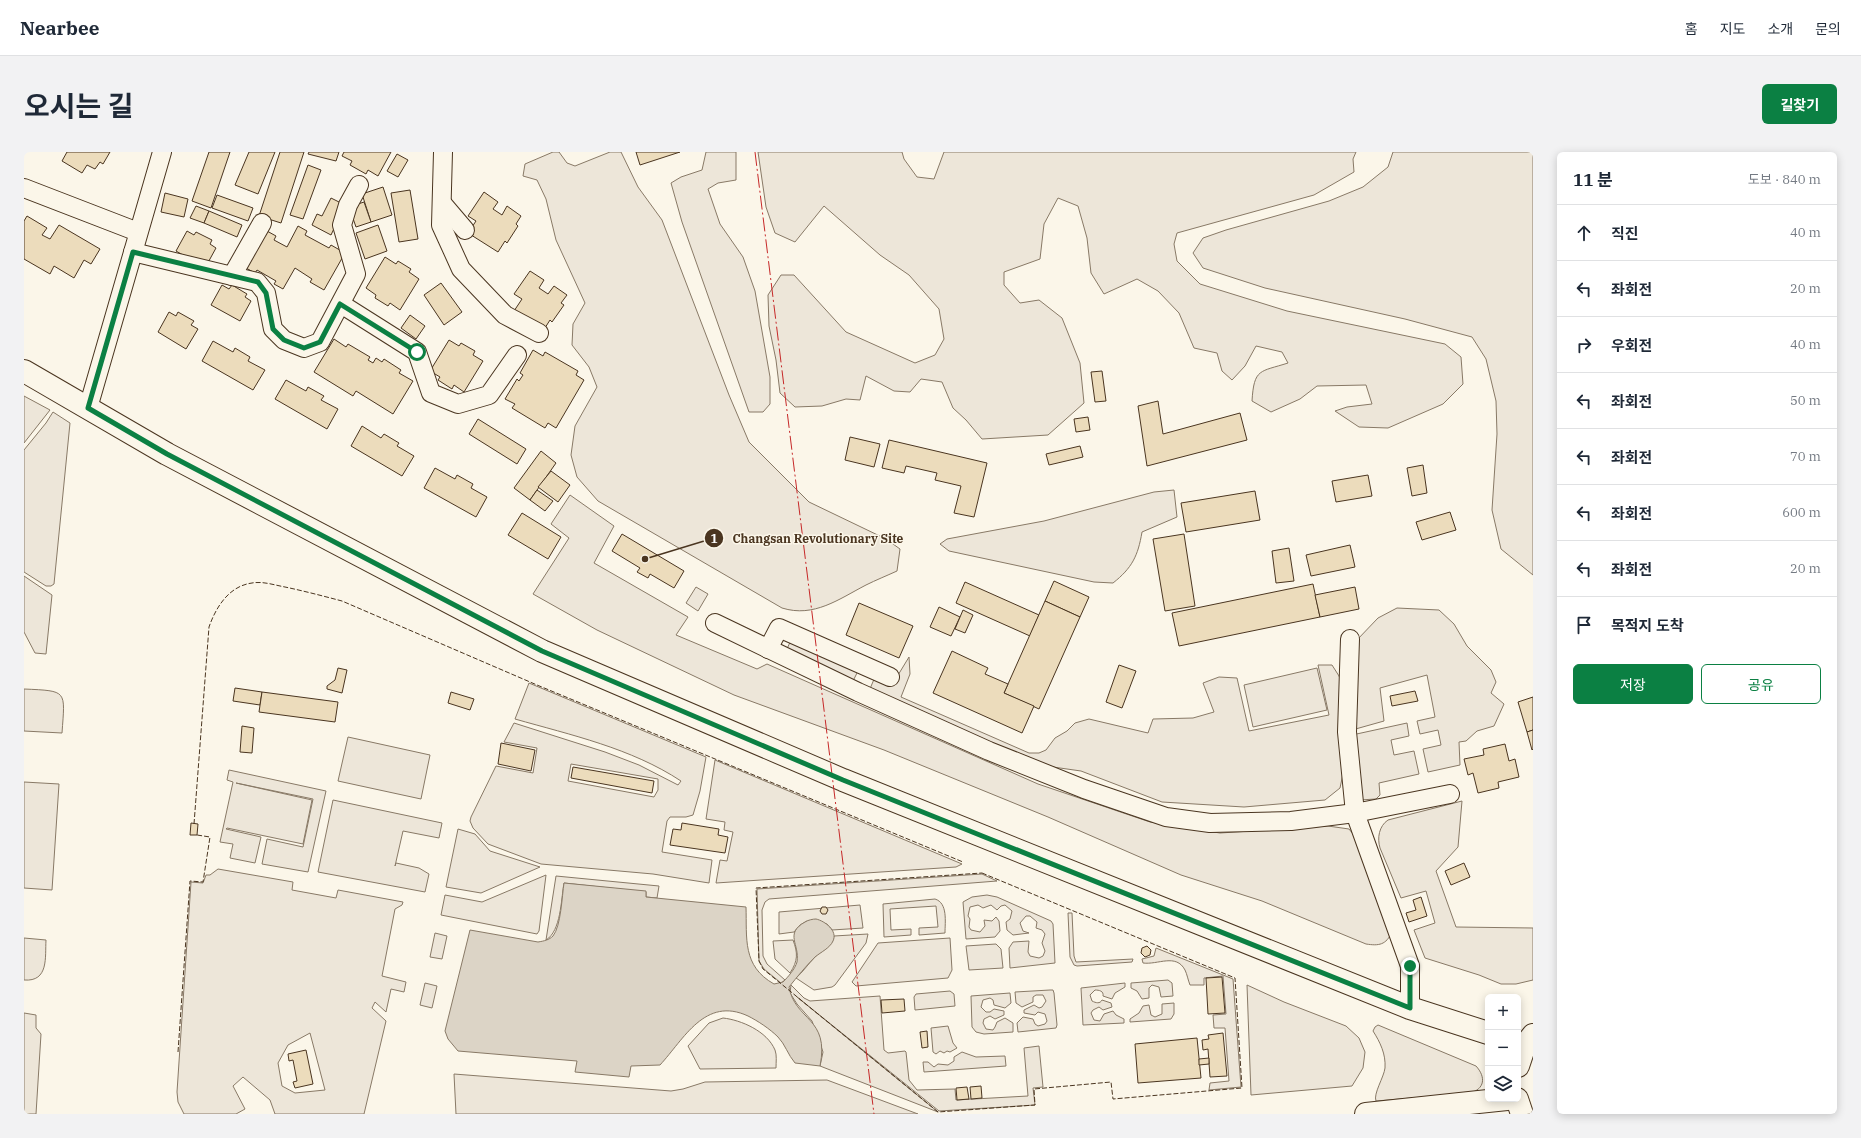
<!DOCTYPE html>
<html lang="ko">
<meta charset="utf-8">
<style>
body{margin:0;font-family:"IBM Plex Serif","Noto Sans KR",serif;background:#f2f2f3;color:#1f2937}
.controls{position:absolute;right:12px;bottom:12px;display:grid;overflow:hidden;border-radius:6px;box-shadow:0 2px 10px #0003}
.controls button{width:36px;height:36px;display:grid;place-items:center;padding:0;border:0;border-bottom:1px solid #e0e1e3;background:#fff;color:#1f2937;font:20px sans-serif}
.stop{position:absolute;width:12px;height:12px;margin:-9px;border:3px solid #0b8043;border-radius:50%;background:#fff}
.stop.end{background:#0b8043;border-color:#fff;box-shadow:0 1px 4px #0008}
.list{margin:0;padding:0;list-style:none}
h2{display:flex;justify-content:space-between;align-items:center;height:52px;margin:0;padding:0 16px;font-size:17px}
h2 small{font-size:13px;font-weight:400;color:#747a83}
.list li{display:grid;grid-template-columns:26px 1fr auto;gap:12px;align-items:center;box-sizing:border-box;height:56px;padding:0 16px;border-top:1px solid #e0e1e3}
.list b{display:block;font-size:15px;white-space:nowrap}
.list em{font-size:13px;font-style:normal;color:#747a83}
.actions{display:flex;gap:8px;padding:12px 16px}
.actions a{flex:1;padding:9px 0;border:1px solid #0b8043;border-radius:6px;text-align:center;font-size:14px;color:#0b8043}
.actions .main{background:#0b8043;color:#fff}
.icon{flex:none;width:22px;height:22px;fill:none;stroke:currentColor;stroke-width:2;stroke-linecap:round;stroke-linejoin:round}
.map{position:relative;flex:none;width:1509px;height:962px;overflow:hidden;border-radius:6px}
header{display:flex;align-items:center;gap:24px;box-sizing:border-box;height:56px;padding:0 20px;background:#fff;border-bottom:1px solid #e0e1e3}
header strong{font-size:19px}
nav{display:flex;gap:22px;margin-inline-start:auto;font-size:14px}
.intro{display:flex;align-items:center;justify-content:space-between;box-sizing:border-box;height:96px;padding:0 24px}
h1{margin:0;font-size:28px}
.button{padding:10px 18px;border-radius:6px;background:#0b8043;color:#fff;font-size:14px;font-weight:700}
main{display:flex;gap:24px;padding:0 24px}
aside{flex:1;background:#fff;border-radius:6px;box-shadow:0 2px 10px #0003}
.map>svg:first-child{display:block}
</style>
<header>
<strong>Nearbee</strong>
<nav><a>홈</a><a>지도</a><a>소개</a><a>문의</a></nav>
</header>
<div class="intro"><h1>오시는 길</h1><a class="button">길찾기</a></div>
<main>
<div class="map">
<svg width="1509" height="962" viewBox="0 0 1509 962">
<rect width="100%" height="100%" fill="#fbf6e9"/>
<g fill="#ede6d9" stroke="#887966" fill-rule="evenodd">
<path d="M529,0h6l8,11 8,3 35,-14h11l17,35 24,33 67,175 20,47 60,60 77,37 14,10 -3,22c-11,5 -21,9 -31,14 -27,14 -52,33 -84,23l-184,-107 -21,-24 -6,-22 4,-29 22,-39 -8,-20 -17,-22 1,-21 12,-21 -29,-63 -10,-41 -9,-19 -14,-4 2,-12z"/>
<polygon points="682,0 712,0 712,28 694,31 684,37 696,72 719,105 731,139 746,225 746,252 739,260 725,260 658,70 647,31 657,25 678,18"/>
<path d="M734,0h144l2,7 13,18 17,2 10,-27h412l-3,7 1,13 -40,23 -137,38 -3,11 3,17 23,23 87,27 158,33 16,13 2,27 -20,20 -55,24 -29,-1 -24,-16 12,-4 25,-3 -6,-19 -49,1 -17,13 -29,13 -19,-11c2,-33 8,-29 36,-38l-6,-11 -26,-6 -11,20 -13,14 -10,-9 -5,-18 -23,-5 -15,-35 -21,-22 -21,-12 -33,15 -13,-21 -4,-35 -9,-32 -20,-8 -14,26 -4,35 -36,13v13l16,18 19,-3 23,18 18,45 4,40 -36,32 -66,4 -16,-19 -13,-12 -11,-26 -21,-3 -11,13 -16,-1 -28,-15 -6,24 -14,-1 -24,7 -27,1 -15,-14 -4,-33 -7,-34 -1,-31 13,-20h13l52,57 69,31 20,-8 9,-16 -5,-30 -30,-34 -29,-20 -56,-49 -29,36 -20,-9 -9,-26z"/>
<polygon points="1369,0 1509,0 1509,423 1477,397 1468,358 1473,282 1472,249 1462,207 1448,185 1381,167 1241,136 1179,116 1169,101 1179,86 1202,78 1305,49 1339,35 1364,15"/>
<polygon points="0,244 26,258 0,291"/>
<polygon points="29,260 46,271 30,432 27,434 22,434 0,420 0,298 22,271"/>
<path d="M1150,338l3,27 -35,15c-4,24 -10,36 -29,51l-19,-1 -145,-31 -9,-7 7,-5 97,-18 110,-29z"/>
<path d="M546,343l44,31 -20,37 94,54 -12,18 81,34 10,-5 271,120 112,38 70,11 108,-7 21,3 12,15 31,88c-6,13 -13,14 -26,12l-104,-43 -81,-26 -133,-58 -164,-67 -150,-55 -137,-65 -64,-36 36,-56 -18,-14z"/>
<polygon points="0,424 28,443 22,502 11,501 0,480"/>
<polygon points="672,435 684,442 674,459 662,451"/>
<polygon points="1373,456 1415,458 1430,472 1443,494 1467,518 1472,530 1467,541 1480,552 1470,574 1453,579 1442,589 1435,590 1436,613 1404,620 1399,597 1417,593 1414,578 1396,582 1393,569 1411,565 1403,523 1356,536 1360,569 1328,578 1332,489 1354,466"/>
<polygon points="768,486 835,517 828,531 762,499"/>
<polygon points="885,505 886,522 877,545 1005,601 1015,601 1022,598 1031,586 1043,579 1051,571 1065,567 1124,581 1129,567 1169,566 1190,560 1179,531 1195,525 1213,526 1225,579 1305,563 1294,513 1308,513 1315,524 1318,533 1320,617 1316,636 1301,648 1220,655 1138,650 1057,619 1015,613 845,539 851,525 868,533"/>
<polygon points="1293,516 1303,558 1229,575 1220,533"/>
<path d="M505,531l177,74 -6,34 -7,24 -7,2h-16l-3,4 -5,31 50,8 -3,23 -56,-9 -112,-10 -53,-20 -15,-16 -3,-7 1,-4 25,-51 37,7 4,-25 -33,-6 10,-19 91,29 34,13 39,20 3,-4c-50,-33 -110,-46 -166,-62zM547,612l87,15v11l-4,7 -86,-16z"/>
<path d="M0,537c44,2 41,1 38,44l-38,-2z"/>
<polygon points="1383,571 1385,584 1367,588 1370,603 1390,599 1395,622 1355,631 1356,643 1352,647 1335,648 1328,583"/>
<polygon points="324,585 406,603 397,647 314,629"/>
<polygon points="691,608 938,712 932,715 692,731 696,708 703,709 709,680 700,678 701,670 682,667"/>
<polygon points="205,618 302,639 284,720 238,712 243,687 279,695 289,647 212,631 288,648 279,692 203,676 202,677 237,685 231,711 206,706 209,692 196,690 209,630 203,628"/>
<polygon points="0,630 35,632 28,738 0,736"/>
<polygon points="309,648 418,671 415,686 379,679 371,714 372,711 395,716 405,722 401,740 294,720"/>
<path d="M1438,649l-4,46 -22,24 20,56 77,1v52l-17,4h-15l-22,-9 -54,-17 -11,-28 21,-7 -9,-32 -25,7 -21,-50c-3,-10 -1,-22 8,-28z"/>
<polygon points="434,677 451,682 466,699 516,715 457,741 422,735"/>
<path d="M194,717l75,13 -1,8 44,8 2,-8 65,12 -1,3 -7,4 -13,67 24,6 -2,10 -13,-3 -5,23 -11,-10 -3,6 14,13 -22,93h-89l-5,-14 -27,-23 -10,9 12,23 -9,5h-52l-6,-12 -1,-10 14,-210 12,1 3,-8h4zM286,881l15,57 -30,3 -13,-7 -4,-23 10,-18z"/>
<polygon points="958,722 973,729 745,747 741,750 738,758 739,804 743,812 761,828 757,831 740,817 735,809 733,737"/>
<polygon points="522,723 515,779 513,782 417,763 421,743 458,750"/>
<path d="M532,724l103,10 -2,12 -11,-1v-5l-82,-9c-3,17 -3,48 -18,57z"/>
<polygon points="963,743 973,745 1027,769 1029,772 1031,811 986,816 985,796 989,790 1005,789 1004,800 1006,804 1015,806 1019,804 1021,799 1018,791 1021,782 1018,778 1012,776 1013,770 1006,764 1002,764 996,771 999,779 1005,781 989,783 983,778 982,770 986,767 988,759 981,753 977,754 973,758 967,753 959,756 954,753 946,755 944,764 946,767 945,775 947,778 956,780 961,774 960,768 968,769 972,765 975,769 976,779 971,785 942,787 939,750 948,745"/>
<path d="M911,747c13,4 10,23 10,34l-26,2v-7l19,-1 -2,-21 -46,3 1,21 20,-1v6l-27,2 -1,-33z"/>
<polygon points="836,753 839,776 808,778 803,772 783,769 776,773 770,780 755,782 755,760"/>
<polygon points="1044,761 1048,761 1050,804 1052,810 1109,807 1108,810 1053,814 1050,813 1046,805"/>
<polygon points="411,781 423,784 418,807 406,805"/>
<path d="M844,782l-2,9 -31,42 -3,2 -18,3 -18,-12c7,-6 12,-14 19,-21 7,-7 17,-10 19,-21z"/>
<path d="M0,786l22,2c-1,17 3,42 -22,40z"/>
<polygon points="926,786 928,818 924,826 832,834 828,830 854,791"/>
<path d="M769,788c5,13 5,21 -3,33l-15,-14 -2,-18z"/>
<polygon points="972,792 977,797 979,816 945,818 942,794"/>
<path d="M1132,796l77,31 8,108 -32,3 1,-7 19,-2 -4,-53h-11l-1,-13 13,-1 -3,-38 -19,2v7h-14c-2,-5 -3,-11 -5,-15 -9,-17 -27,-5 -42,-7l-1,-4 12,-3z"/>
<polygon points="1144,828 1148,831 1149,844 1137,845 1135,835 1128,833 1125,836 1125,846 1118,847 1113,839 1107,836 1107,831"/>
<polygon points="401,831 413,834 408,856 396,853"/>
<path d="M1101,831v4l-10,6 -3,6 -9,-3c1,-5 -4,-6 -8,-6l-5,5 2,6c4,2 8,3 10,-1l9,3 1,4 -9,3 -4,-3 -6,3 -2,3 3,7 6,1 4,-7 9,-3 3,4 8,4v4l-41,2 -2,-37z"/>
<polygon points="767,833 780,846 786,849 856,844 860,898 864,901 881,899 882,900 885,928 893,938 931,937 932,948 1004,944 1000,896 1015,894 1019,935 1009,936 1011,953 915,959 773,845 914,960 796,914 799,900 788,869 773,852 766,841"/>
<polygon points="1223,833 1260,850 1322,874 1335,886 1341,900 1339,916 1328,934 1227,943"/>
<polygon points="1026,838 1029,838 1030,841 1033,873 1032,876 994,880 993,871 999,865 1009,867 1011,872 1014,874 1021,872 1023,869 1021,862 1014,860 1011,863 1000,861 1000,858 1010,853 1015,856 1018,855 1022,849 1019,843 1012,843 1009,845 1009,850 998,855 992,851 991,840"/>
<polygon points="926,839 930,842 931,854 891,858 890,845 892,842"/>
<polygon points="986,841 987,851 981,856 970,853 969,848 966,846 959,848 957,855 962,860 966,860 970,857 980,859 980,863 971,867 966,864 960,867 959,871 962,877 969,878 971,875 973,870 981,866 989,871 989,880 960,882 952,880 948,875 947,844"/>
<polygon points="1150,851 1150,862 1147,867 1106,870 1106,867 1115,861 1119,854 1125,853 1127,863 1131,865 1138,862 1138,852"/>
<polygon points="0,861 12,863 12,876 17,882 12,962 0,962"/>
<path d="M699,866c18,2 44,13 52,32 2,5 1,12 1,18l-76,1 -12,-23 21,-23z"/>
<path d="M1354,873l98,41c10,11 9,23 -6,27l-94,8c-3,-7 8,-24 9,-33 1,-14 -5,-26 -12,-37l2,-4z"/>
<polygon points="924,874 929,891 933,896 926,900 923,899 920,901 916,899 912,902 909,900 907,876"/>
<polygon points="938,900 952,905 981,904 982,914 900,920 899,910 904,910 910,915 914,912 924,913 930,909 930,905"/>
<polygon points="430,922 647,939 659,937 681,930 803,928 894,962 432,962"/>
</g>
<path fill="#dcd4c6" stroke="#887966" d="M540,731l82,8v6l100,10c1,31 -4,59 28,77l9,-2c5,-5 12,-13 14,-20 3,-18 -13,-28 8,-40 3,-2 8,-3 11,-3 9,2 22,12 17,22 -3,7 -12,11 -18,16 -9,9 -18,20 -26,30 6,34 41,30 31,79l-25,-3c-7,-8 -10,-19 -17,-26 -8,-8 -20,-16 -30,-21 -43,-20 -64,23 -88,49l-29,1 -2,11 -54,-5 2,-11 -119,-10 -10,-12 -3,-8 25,-101 68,12c6,-1 11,-2 15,-6 8,-10 9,-40 11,-53z"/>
<g fill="#ecdcbc" stroke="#4a3520">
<polygon points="43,0 86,0 79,12 76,10 71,17 63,13 58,21 38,9"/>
<polygon points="185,0 206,0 187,56 168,49"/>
<polygon points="225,0 251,0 234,42 211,33"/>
<polygon points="256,0 280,0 257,71 235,64"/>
<polygon points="285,0 315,0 312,9 284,2"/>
<polygon points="320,0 367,0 354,24 344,18 342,22 326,13 328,9 318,4"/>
<polygon points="612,0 656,0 616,13"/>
<polygon points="373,2 384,8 374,25 363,19"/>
<polygon points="284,13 297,18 279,67 266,63"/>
<polygon points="359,35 368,63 347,70 338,42"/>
<polygon points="386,38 394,87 375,90 367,41"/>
<polygon points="460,40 474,50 469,57 478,63 483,54 497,64 492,72 494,74 483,91 481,89 474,100 444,81 452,69 444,64"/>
<polygon points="141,41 164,47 160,65 137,60"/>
<polygon points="193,43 229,56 224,69 188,56"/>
<polygon points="307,46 321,53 307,83 288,73 293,62 298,64"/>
<polygon points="340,50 347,70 332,75 325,55"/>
<polygon points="172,54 185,59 180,71 166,66"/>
<polygon points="185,59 218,73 213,85 180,71"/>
<polygon points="3,64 23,76 18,83 26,87 35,73 76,97 67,112 60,108 50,126 30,114 26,122 0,107 0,69"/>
<polygon points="354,73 363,99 341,107 332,81"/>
<polygon points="274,74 283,79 281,83 305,96 307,93 321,101 300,138 286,130 288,127 271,116 259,137 250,132 252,129 233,118 231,121 222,116 243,79 252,84 250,88 263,95"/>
<polygon points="163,79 170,83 172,80 188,88 186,92 192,96 181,116 152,99"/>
<polygon points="361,105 372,112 374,109 387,117 385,120 395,127 376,158 366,151 364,154 351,146 352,143 342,136"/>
<polygon points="506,119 520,128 515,136 524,142 530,134 543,143 537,151 540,153 528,170 526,168 519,179 490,159 498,147 490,142"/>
<polygon points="417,131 438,160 420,173 400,143"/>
<polygon points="198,133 205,137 208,133 223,142 221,145 227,149 216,169 187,153"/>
<polygon points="145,160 152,164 154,160 170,169 167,173 174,177 162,197 134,180"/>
<polygon points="386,163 401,174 392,187 377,176"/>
<polygon points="310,187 322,195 324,192 346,205 344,208 349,211 352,206 358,210 360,207 377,218 375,221 389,229 369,262 332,239 329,244 290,220"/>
<polygon points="425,188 435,194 437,191 451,199 449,203 459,209 440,240 430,233 428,237 414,228 416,225 406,219"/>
<polygon points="189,189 209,200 211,196 226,205 224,209 241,218 229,238 178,209"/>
<polygon points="509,198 519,204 521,200 554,219 552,223 560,228 532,276 524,271 521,276 488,256 491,252 481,247 493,227 495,229 499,223 496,221"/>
<polygon points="1078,219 1082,249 1071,250 1067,220"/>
<polygon points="262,228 282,239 284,235 300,244 297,248 314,257 303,277 251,247"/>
<polygon points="1134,249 1139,282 1216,261 1223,288 1123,314 1114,254"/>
<polygon points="1064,265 1066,278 1052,280 1050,267"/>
<polygon points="454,267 502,297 493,312 445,282"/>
<polygon points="338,274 357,286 360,282 375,291 373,294 390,304 378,324 327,294"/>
<polygon points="826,285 856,292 850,315 821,308"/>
<polygon points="865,288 963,311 950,365 930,361 937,334 911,328 913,321 882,314 880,321 858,316"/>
<polygon points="1056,294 1059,305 1025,313 1022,302"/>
<polygon points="517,299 532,311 506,348 490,336"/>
<polygon points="1399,313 1403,341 1388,344 1383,316"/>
<polygon points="411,316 431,327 433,323 449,332 447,336 463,345 452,365 400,336"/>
<polygon points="527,319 546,333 534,350 514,335"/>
<polygon points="1344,323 1348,344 1312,350 1308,329"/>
<polygon points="513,338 529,349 521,359 506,348"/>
<polygon points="1231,339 1236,368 1162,380 1157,351"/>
<polygon points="1426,360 1432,378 1398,388 1392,370"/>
<polygon points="498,361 537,385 524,407 484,383"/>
<polygon points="598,382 660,419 650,436 626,422 624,426 613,420 616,416 588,399"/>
<polygon points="1160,382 1171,454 1141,459 1129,387"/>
<polygon points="1326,393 1331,415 1287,424 1282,403"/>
<polygon points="1265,396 1270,429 1252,431 1248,399"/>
<polygon points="1030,429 1065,445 1056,465 1021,449"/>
<polygon points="941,430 1015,463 1006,484 932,451"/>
<polygon points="1289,432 1296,465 1155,494 1148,461"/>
<polygon points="1331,435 1335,457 1296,465 1291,443"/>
<polygon points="1021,449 1056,465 1015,557 980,541"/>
<polygon points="835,451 889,474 875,506 822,483"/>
<polygon points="915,455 936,465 927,484 906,475"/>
<polygon points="939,458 949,463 941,481 931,477"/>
<polygon points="928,499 964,516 961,522 984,532 980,541 1010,554 998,581 909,541"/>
<polygon points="1095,513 1112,519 1098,556 1082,550"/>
<polygon points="314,516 323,518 318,541 303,537 303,534 311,528"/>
<polygon points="211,536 238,540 236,553 209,549"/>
<polygon points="1391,539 1394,549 1368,554 1366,544"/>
<polygon points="238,540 314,550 311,570 235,560"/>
<polygon points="427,540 450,547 446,558 424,551"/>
<polygon points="1509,545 1509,578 1503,580 1494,550"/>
<polygon points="218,574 230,576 228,601 216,600"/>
<polygon points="1509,578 1509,597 1508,598 1503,580"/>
<polygon points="477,591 511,598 507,619 474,612"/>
<polygon points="1481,592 1485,609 1491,607 1495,625 1474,630 1475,636 1454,641 1449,621 1444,623 1440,607 1460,603 1459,597"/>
<polygon points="549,615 630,629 628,641 547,626"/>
<polygon points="167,671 174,672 173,683 166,683"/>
<polygon points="658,671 695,677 694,683 704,685 701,701 646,693 649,677 657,678"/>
<polygon points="1440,711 1446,725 1427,733 1421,719"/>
<polygon points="1397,745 1403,764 1385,770 1382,761 1392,758 1389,748"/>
<polygon points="798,755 802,755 804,758 802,762 798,762 796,759"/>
<polygon points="1123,794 1127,798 1126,803 1121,805 1117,801 1118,796"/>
<polygon points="1198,825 1201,861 1184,862 1182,826"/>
<polygon points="880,847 881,859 858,861 857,848"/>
<polygon points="903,879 904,895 898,896 896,880"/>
<polygon points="1199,881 1203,924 1186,925 1184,897 1179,898 1178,888 1185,887 1184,883"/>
<polygon points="1173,886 1177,926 1114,931 1111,892"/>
<polygon points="282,898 289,932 271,936 269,930 273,929 269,908 265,909 264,902"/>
<polygon points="1185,906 1185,912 1175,913 1175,907"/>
<polygon points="957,934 958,946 947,947 946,935"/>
<polygon points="943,935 945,947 933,948 932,936"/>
</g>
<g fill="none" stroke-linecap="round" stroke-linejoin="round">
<g stroke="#4a3520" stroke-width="20">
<g id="minor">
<polyline points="419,0 417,73 437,117 481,163 515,181"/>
<polyline points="0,36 114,80"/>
<polyline points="418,51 441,78"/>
<polyline points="109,100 233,130 242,141 249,177 260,188 280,196 296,190 332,122 318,73 324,53 335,33"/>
<polyline points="208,124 238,71"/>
<polyline points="317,152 393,200 407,241 434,252 465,243 493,203"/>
<polyline points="64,256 138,0"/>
<polyline points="691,471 834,540 965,599 1060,637 1142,665 1186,671 1267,669 1331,661 1426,642"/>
<polyline points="1326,487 1323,580 1331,661 1386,814 1386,856"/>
<polyline points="744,497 755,476 866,525"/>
</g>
</g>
<g stroke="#4a3520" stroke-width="24">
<g id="major">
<polyline points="0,219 143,302 518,499 819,628 1386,856 1464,881"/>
<polyline points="1494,914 1501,893 1509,883"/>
<polyline points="1493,947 1498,962"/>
<polyline points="1342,962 1483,947"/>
</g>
</g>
<use href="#minor" stroke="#fbf6e9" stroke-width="18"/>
<use href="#major" stroke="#fbf6e9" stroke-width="22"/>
<g stroke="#4a3520" stroke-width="1" stroke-dasharray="5 2" stroke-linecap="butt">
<path d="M170,672l15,-197c7,-20 20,-41 43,-44 11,-2 22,2 33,4 19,4 38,9 57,14l195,84 426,177"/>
<polygon points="958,721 1211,826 1218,936 1089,947 1087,930 1010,937 1011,953 914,960 739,817 735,809 732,736"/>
<polyline points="154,900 166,729 179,730 186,685 173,683"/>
</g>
<polyline stroke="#c62828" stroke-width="1" stroke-dasharray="14 3 2 3" stroke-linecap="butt" points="731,0 850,962"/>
</g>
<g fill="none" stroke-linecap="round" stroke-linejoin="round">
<polyline stroke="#0b8043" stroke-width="5" points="393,200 316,152 296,190 280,196 260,188 249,177 242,141 234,130 109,100 64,256 143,302 518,499 819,628 1386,856 1386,814"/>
</g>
<path fill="none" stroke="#4a3520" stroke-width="1.5" d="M621 407L690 386"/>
<g fill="#4a3520" stroke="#fbf6e9" stroke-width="1.5">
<circle cx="621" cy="407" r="4"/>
<circle cx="690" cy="386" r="10"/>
</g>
<g font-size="12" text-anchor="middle" font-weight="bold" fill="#fff">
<text x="690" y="391">1</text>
</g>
<g font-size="12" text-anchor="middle" font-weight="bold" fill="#4a3520" stroke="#fbf6e9" stroke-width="3" stroke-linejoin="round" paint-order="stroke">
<text x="794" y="391">Changsan Revolutionary Site</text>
</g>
</svg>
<div class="controls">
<button>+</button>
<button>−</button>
<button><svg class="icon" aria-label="layers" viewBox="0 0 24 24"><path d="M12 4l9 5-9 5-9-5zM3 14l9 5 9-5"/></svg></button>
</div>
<div class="stop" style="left:393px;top:200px"></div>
<div class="stop end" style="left:1386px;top:814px"></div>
</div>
<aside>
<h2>11 분<small>도보 · 840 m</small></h2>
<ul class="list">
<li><svg class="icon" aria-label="ahead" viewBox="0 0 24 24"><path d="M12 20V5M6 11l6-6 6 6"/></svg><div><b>직진</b></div><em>40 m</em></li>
<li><svg class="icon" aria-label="left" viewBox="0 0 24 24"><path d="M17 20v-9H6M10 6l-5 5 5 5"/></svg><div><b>좌회전</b></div><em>20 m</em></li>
<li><svg class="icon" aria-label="right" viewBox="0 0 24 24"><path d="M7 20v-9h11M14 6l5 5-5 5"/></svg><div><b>우회전</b></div><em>40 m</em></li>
<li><svg class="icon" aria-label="left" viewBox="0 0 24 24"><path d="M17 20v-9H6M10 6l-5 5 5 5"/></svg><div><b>좌회전</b></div><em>50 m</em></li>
<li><svg class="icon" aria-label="left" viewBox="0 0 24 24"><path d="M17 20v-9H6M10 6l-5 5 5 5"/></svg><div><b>좌회전</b></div><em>70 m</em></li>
<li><svg class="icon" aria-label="left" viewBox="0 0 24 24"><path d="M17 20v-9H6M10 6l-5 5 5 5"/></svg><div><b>좌회전</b></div><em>600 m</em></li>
<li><svg class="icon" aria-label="left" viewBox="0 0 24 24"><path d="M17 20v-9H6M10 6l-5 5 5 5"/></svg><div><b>좌회전</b></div><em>20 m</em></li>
<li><svg class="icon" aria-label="arrive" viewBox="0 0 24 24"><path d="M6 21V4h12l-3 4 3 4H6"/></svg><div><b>목적지 도착</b></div></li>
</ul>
<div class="actions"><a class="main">저장</a><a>공유</a></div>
</aside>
</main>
